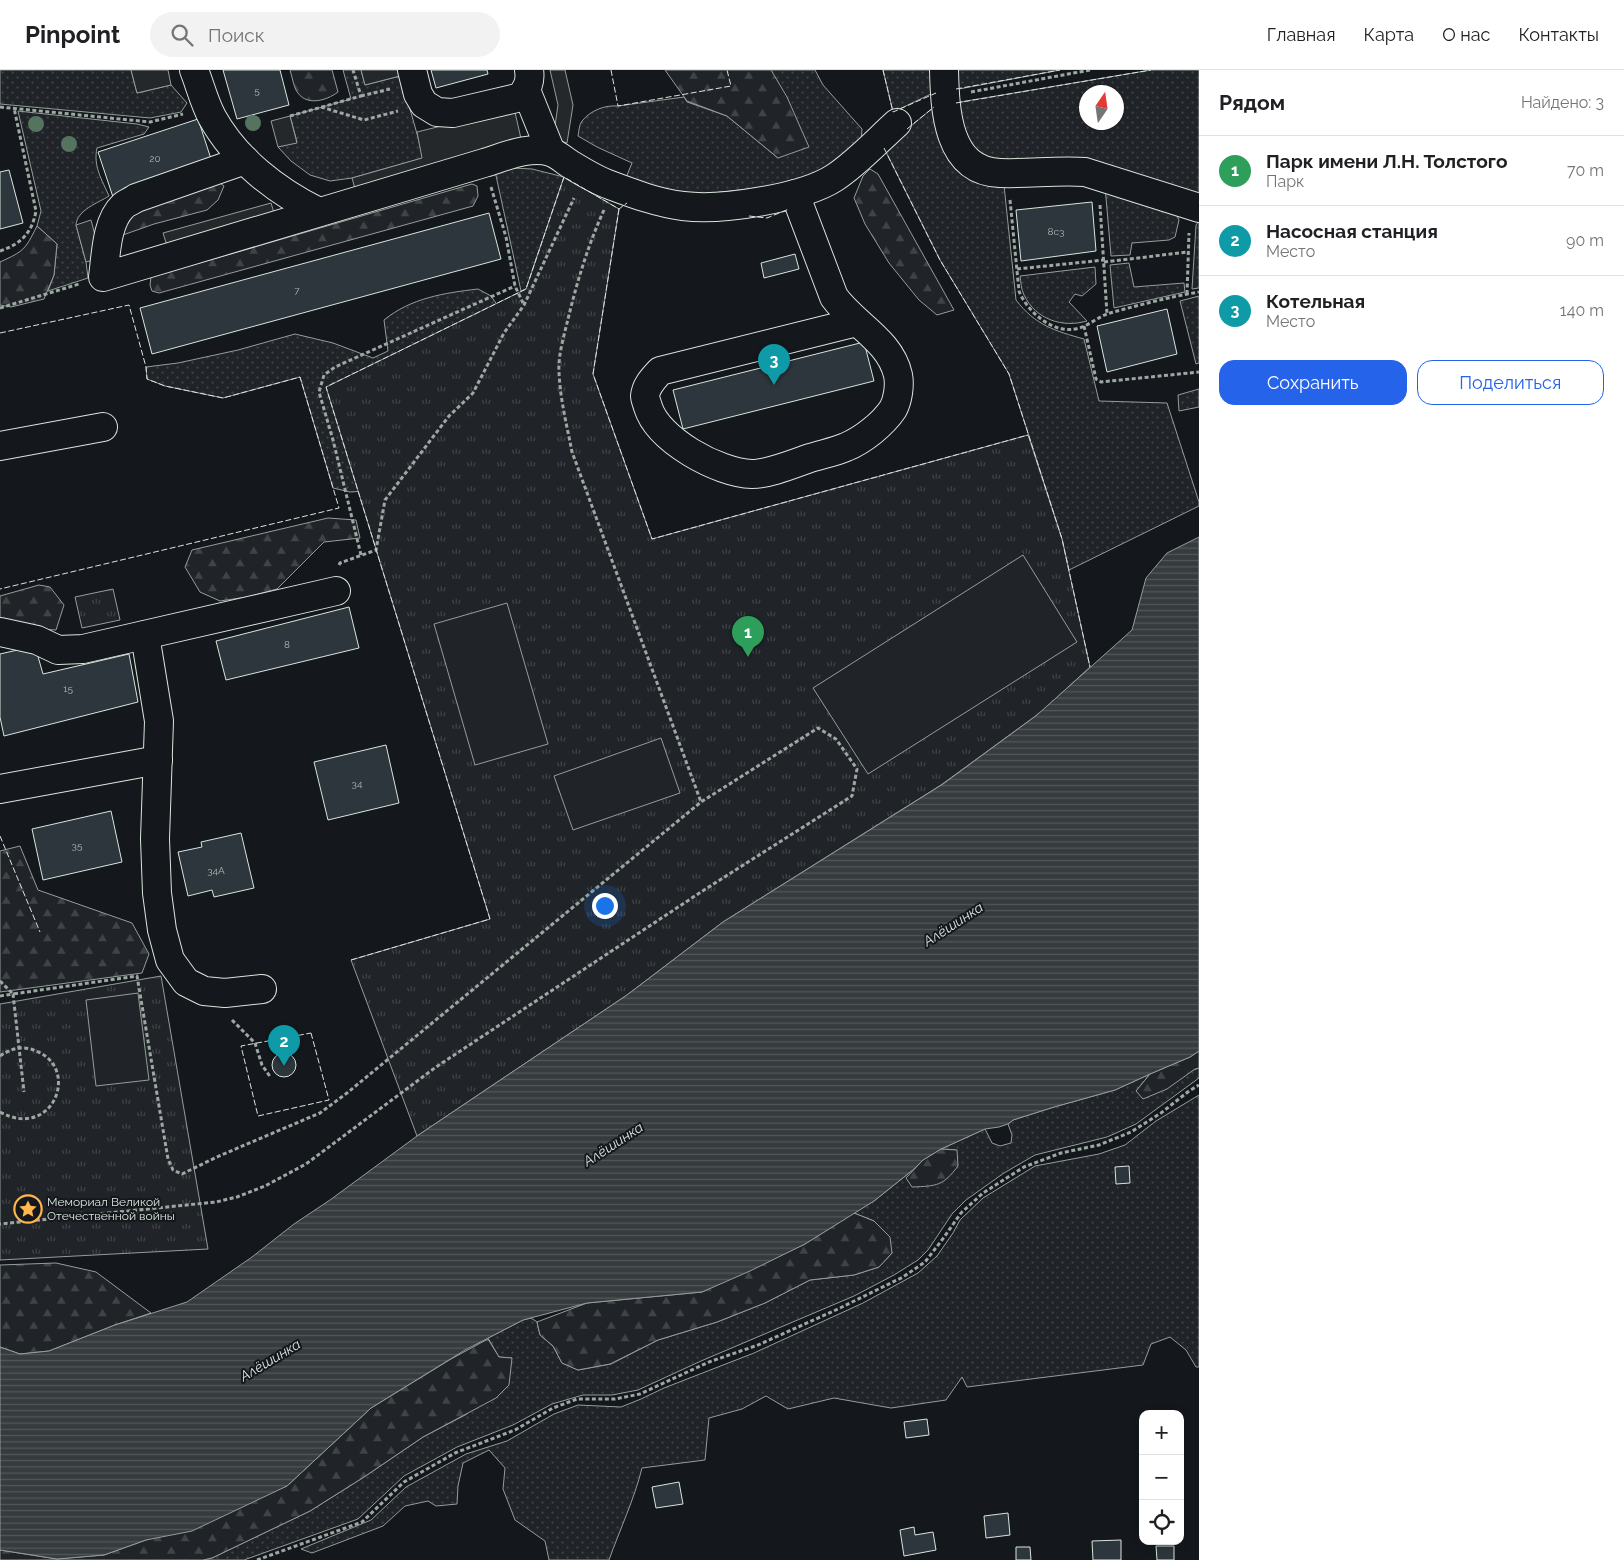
<!DOCTYPE html>
<html lang="ru">
<meta charset="utf-8">
<style>
body{margin:0;font-family:Raleway,sans-serif;background:#f2f2f2;color:#202124}
.controls{position:absolute;right:15px;bottom:15px;display:grid;overflow:hidden;border-radius:10px;box-shadow:0 2px 8px #0003}
.controls button{width:45px;height:45px;display:grid;place-items:center;padding:0;border:0;border-bottom:1px solid #e0e0e0;background:#fff;color:#202124;font:25px sans-serif}
.compass{position:absolute;left:1079px;top:15px;width:45px;height:45px;border-radius:50%;background:#fff;box-shadow:0 2px 8px #0003;rotate:13deg}
.you{position:absolute;left:604px;top:835px;width:18px;height:18px;margin:-12px;border:4px solid #fff;border-radius:50%;background:#1a73e8;box-shadow:0 0 0 8px #1a73e833}
.badge{display:grid;place-items:center;width:32px;height:32px;border-radius:50%;background:#2563eb;color:#fff;font-size:16px;font-weight:700}
.pin{position:absolute;translate:-50% -41px;filter:drop-shadow(0 1px 2px #0008)}
.pin::after{content:'';position:absolute;top:26px;width:18px;height:15px;background:inherit;clip-path:polygon(0 0,100% 0,50% 100%)}
.list{margin:0;padding:0;list-style:none}
h2{display:flex;justify-content:space-between;align-items:center;height:65px;margin:0;padding:0 20px;font-size:21px}
h2 small{font-size:16px;font-weight:400;color:#757577}
.list li{display:grid;grid-template-columns:32px 1fr auto;gap:15px;align-items:center;box-sizing:border-box;height:70px;padding:0 20px;border-top:1px solid #e0e0e0}
.list b{display:block;font-size:19px;white-space:nowrap}
.list p{margin:0;font-size:16px;white-space:nowrap;color:#757577}
.list em{font-size:16px;font-style:normal;color:#757577}
.actions{display:flex;gap:10px;padding:15px 20px}
.actions a{flex:1;padding:11px 0;border:1px solid #2563eb;border-radius:15px;text-align:center;font-size:18px;color:#2563eb}
.actions .main{background:#2563eb;color:#fff}
.icon{flex:none;width:28px;height:28px;fill:none;stroke:currentColor;stroke-width:2;stroke-linecap:round;stroke-linejoin:round}
.map{position:relative;flex:none;width:1199px;height:1490px;overflow:hidden}
header{display:flex;align-items:center;gap:30px;box-sizing:border-box;height:70px;padding:0 25px;background:#fff;border-bottom:1px solid #e0e0e0}
header strong{font-size:24px}
nav{display:flex;gap:28px;margin-inline-start:auto;font-size:18px}
.search{width:350px;height:45px;background:#f2f2f2;display:flex;align-items:center;gap:12px;box-sizing:border-box;padding:0 18px;border-radius:28px;color:#757577;font-size:19px}
main{display:flex}
aside{flex:1;background:#fff}
.map>svg:first-child{display:block}
</style>
<header>
<strong>Pinpoint</strong>
<div class="search"><svg class="icon" aria-label="search" viewBox="0 0 24 24"><circle cx="10" cy="10" r="6"/><path d="M15 15l6 6"/></svg>Поиск</div>
<nav><a>Главная</a><a>Карта</a><a>О нас</a><a>Контакты</a></nav>
</header>
<main>
<div class="map">
<svg width="1199" height="1490" viewBox="0 0 1199 1490">
<defs>
<pattern id="grass-dots" width="8" height="8" patternUnits="userSpaceOnUse" patternTransform="scale(1.25)"><rect width="8" height="8" fill="#202428"/><path d="M2 2h.1M6 6h.1" fill="none" stroke="#404447" stroke-width="1.8" stroke-linecap="round"/></pattern>
<pattern id="forest-firs" width="22" height="20" patternUnits="userSpaceOnUse" patternTransform="scale(1.25)"><rect width="22" height="20" fill="#202428"/><path d="M5 1l3.5 6h-7zM16 11l3.5 6h-7z" fill="#404447"/></pattern>
<pattern id="park-tufts" width="24" height="20" patternUnits="userSpaceOnUse" patternTransform="scale(1.25)"><rect width="24" height="20" fill="#202428"/><path d="M3 7l-1-3M5 7V3M7 7l1-3M15 17l-1-3M17 17v-4M19 17l1-3" fill="none" stroke="#404447"/></pattern>
<pattern id="water-rules" width="6" height="5" patternUnits="userSpaceOnUse" patternTransform="scale(1.25)"><rect width="6" height="5" fill="#363b3e"/><path d="M0 2.5h6" fill="none" stroke="#525759"/></pattern>
</defs>
<rect width="100%" height="100%" fill="#14181c"/>
<g fill="url(#grass-dots)" stroke="#939e99" fill-rule="evenodd">
<polygon points="0,0 131,0 137,23 171,15 187,33 181,42 150,48 0,34"/>
<path d="M343,0h18l4,15 35,-9c8,28 17,54 23,82l-71,20 -22,3 -20,-6 -19,-14 -13,-14 19,-5 -7,-26 61,-17z"/>
<path d="M769,0h46l8,15 39,44 -1,13 -25,20 -26,15 -44,10 -63,7 -32,-1 -46,-13 7,-17 -35,-16 -19,-11c1,-5 1,-11 4,-15 9,-11 23,-16 36,-15l66,-9 3,5 40,14 51,42z"/>
<polygon points="883,0 937,0 937,23 931,24 893,42"/>
<polygon points="953,0 1060,0 954,20"/>
<path d="M1151,0h48v131l-197,-36 -31,-11 -17,-51zM1086,22h30v30h-30z"/>
<path d="M934,37l21,56 28,22h21l12,115c19,25 39,31 68,39l15,62 68,2 32,99v4l-130,64 -7,-31 -53,-165 -69,-114 -56,-112z"/>
<path d="M18,41l119,13 12,3 -5,7 -47,14c-4,18 5,32 12,48 -11,7 -32,14 -33,29l10,37 2,16 -40,13 6,-16 3,-31 -20,-18 4,-15z"/>
<polygon points="513,98 532,99 564,107 526,219 521,221 495,101"/>
<polygon points="1105,116 1174,139 1179,150 1175,167 1169,170 1132,173 1130,185 1111,186"/>
<polygon points="1199,151 1199,218 1192,219 1196,155"/>
<polygon points="1129,193 1134,217 1184,213 1185,222 1114,238 1110,195"/>
<path d="M1095,197l1,17 -14,12 -7,-2 -6,8 18,19c-24,7 -51,-1 -63,-26 -3,-6 -3,-13 -4,-19z"/>
<path d="M478,219l13,7 16,23 -125,171 -32,2 -17,-4 -33,-111 -77,21 -58,-12 -18,-7 -1,-12 32,-4 60,-13 57,-16 38,9 40,15 15,-7 -4,-31c27,-22 60,-27 94,-31z"/>
<polygon points="1199,226 1199,293 1196,294 1180,231"/>
<polygon points="1199,319 1199,337 1179,341 1178,325"/>
<polygon points="1199,998 1199,1008 1136,1054 1107,1067 1035,1085 1004,1103 966,1130 952,1144 928,1180 918,1190 894,1205 854,1226 701,1291 638,1320 612,1325 583,1325 552,1334 513,1355 457,1377 404,1406 358,1449 244,1490 203,1490 212,1488 310,1441 364,1407 423,1367 467,1344 512,1288 499,1287 488,1268 523,1250 531,1248 537,1252 540,1265 553,1276 562,1293 578,1300 611,1294 658,1270 717,1252 765,1233 810,1210 854,1205 879,1197 892,1183 874,1151 854,1143 874,1131 914,1099 956,1080 941,1079 985,1059 992,1073 1000,1076 1011,1073 1012,1065 1008,1054 1013,1050 1054,1037 1115,1020 1150,1004 1136,1021"/>
<path d="M1199,1025v272h-3l-10,-17 -16,-13 -19,7 -8,21 -176,22 -5,-10 -16,23 -55,8 -57,-10 -46,11 -22,-13 -24,13 -33,9 -4,42 -63,8c-8,32 -22,61 -33,92h-60l-4,-19 -30,-21 -12,-31 2,-21 -16,-18 -26,13 -5,23 -1,18 -21,2 -8,-5 -23,5 -22,20 -71,27 -11,-4 70,-29 35,-33 60,-33 41,-13 47,-27 24,-9 43,2 20,-8 23,-11 90,-35 109,-50 55,-30 19,-17 16,-23 7,-13 23,-22 52,-32 64,-12 26,-9 31,-24z"/>
</g>
<g fill="url(#forest-firs)" stroke="#939e99">
<path d="M290,0h42l6,22c-12,9 -33,15 -42,-2 -3,-6 -4,-14 -6,-20z"/>
<polygon points="665,0 771,0 787,27 809,77 778,88 727,46 687,31"/>
<polygon points="870,99 878,104 954,240 937,245 919,230 889,193 865,154 854,128 863,106"/>
<polygon points="212,107 224,116 218,130 207,140 154,154 120,166 123,144"/>
<polygon points="472,114 477,116 478,126 473,136 159,223 152,221 150,215 151,207"/>
<path d="M37,156l20,18 -3,31 -10,24 -33,8 -11,-2v-43c24,-11 25,-12 37,-36z"/>
<polygon points="328,448 356,450 360,468 324,472 277,519 247,527 220,531 200,522 185,497 192,480"/>
<polygon points="39,515 50,517 64,535 56,560 22,558 0,554 0,526"/>
<polygon points="20,776 38,820 132,853 149,884 142,903 0,922 0,781"/>
<polygon points="1199,981 1199,998 1195,999 1167,1019 1143,1029 1136,1021 1150,1004 1190,987"/>
<path d="M941,1079l16,1 1,16c-15,20 -21,20 -46,21l-6,-9 17,-18z"/>
<polygon points="854,1143 874,1151 890,1167 892,1183 879,1197 854,1205 810,1210 765,1233 717,1252 658,1270 610,1294 578,1300 562,1293 553,1276 540,1265 537,1252 587,1233 702,1222 805,1174"/>
<polygon points="56,1193 96,1202 151,1243 115,1255 49,1281 20,1284 0,1277 0,1195"/>
<polygon points="488,1269 499,1287 512,1288 509,1315 496,1328 423,1367 364,1407 310,1441 212,1488 203,1490 0,1490 0,1480 57,1489 104,1485 146,1470 287,1416 371,1338 451,1289"/>
</g>
<g fill="url(#park-tufts)" stroke="#939e99">
<polygon points="564,107 619,139 593,304 652,469 1028,365 1062,469 1090,597 1041,642 941,715 723,852 627,925 417,1066 351,890 490,849 326,317 526,219"/>
<polygon points="113,519 120,550 82,558 75,527"/>
<polygon points="161,906 208,1179 0,1190 0,934"/>
</g>
<g fill="#202428" stroke="#939e99">
<polygon points="1023,485 1077,572 868,704 813,618"/>
<polygon points="507,533 548,674 475,695 434,554"/>
<polygon points="661,668 680,723 573,760 554,706"/>
<polygon points="138,923 149,1010 96,1016 86,930"/>
</g>
<g fill="#24282b" stroke="#939e99">
<polygon points="131,0 168,0 171,15 137,23"/>
<polygon points="361,0 399,0 400,6 365,15"/>
<polygon points="550,0 565,0 573,35 567,73 553,69 558,35"/>
<polygon points="514,38 522,73 355,119 352,108 422,88 417,62"/>
<polygon points="290,46 297,73 278,77 271,51"/>
<polygon points="271,133 276,149 168,179 163,163"/>
<polygon points="91,150 101,188 86,192 76,155"/>
</g>
<polygon fill="url(#water-rules)" stroke="#939e99" points="1199,467 1199,981 1190,987 1150,1004 1115,1020 1054,1037 1013,1050 1008,1054 999,1057 985,1059 941,1079 923,1090 914,1099 874,1131 805,1174 750,1201 702,1222 587,1233 523,1250 465,1280 371,1338 287,1416 192,1461 146,1470 104,1485 57,1489 0,1480 0,1277 20,1284 49,1281 115,1255 187,1232 252,1187 294,1154 330,1130 417,1066 627,925 723,852 943,714 1037,645 1132,560 1146,508 1167,483"/>
<g fill="#2c363c" stroke="#d8e6dc">
<polygon points="223,0 280,0 289,35 237,49"/>
<polygon points="431,0 487,0 488,4 436,18"/>
<polygon points="198,49 213,95 113,127 98,82"/>
<polygon points="9,100 23,153 0,159 0,102"/>
<polygon points="1092,132 1096,181 1021,191 1016,140"/>
<polygon points="489,143 501,189 152,284 140,238"/>
<polygon points="795,184 799,199 764,208 761,193"/>
<polygon points="1167,239 1177,284 1107,302 1097,256"/>
<polygon points="864,272 874,311 683,359 673,320"/>
<polygon points="349,537 359,578 226,610 216,571"/>
<polygon points="35,576 43,604 129,584 138,632 4,666 0,647 0,584"/>
<polygon points="386,675 399,733 328,750 314,692"/>
<polygon points="111,741 122,792 43,810 32,759"/>
<polygon points="241,763 254,818 214,827 212,820 188,826 178,782 202,777 201,772"/>
<circle cx="284" cy="995" r="12"/>
<polygon points="1129,1096 1130,1113 1116,1114 1115,1097"/>
<polygon points="927,1349 929,1365 906,1368 904,1352"/>
<polygon points="679,1412 683,1434 656,1438 652,1417"/>
<polygon points="1008,1443 1010,1465 986,1468 984,1446"/>
<polygon points="914,1457 915,1465 933,1462 936,1480 904,1486 900,1460"/>
<polygon points="1121,1470 1121,1490 1093,1490 1092,1471"/>
<polygon points="1156,1476 1174,1476 1174,1490 1157,1490"/>
<polygon points="1016,1477 1030,1477 1031,1490 1016,1490"/>
</g>
<g fill="none" stroke-linecap="round" stroke-linejoin="round">
<g stroke="#d8e6dc" stroke-width="30">
<g id="minor">
<path d="M194,0c6,15 10,32 18,47 23,42 64,74 107,95"/>
<path d="M412,0l6,24 6,10 13,8 16,1 68,-16c6,-9 10,-15 8,-27"/>
<path d="M944,0c1,40 3,101 56,103 29,1 57,-3 85,-1l114,36"/>
<polyline points="526,20 551,82"/>
<path d="M245,90l-109,38c-4,3 -10,5 -13,8 -17,16 -17,50 -20,71l381,-114c20,-6 46,-18 67,-11 6,2 13,8 19,12 13,8 26,16 40,21 24,9 48,18 73,21 38,5 120,-8 151,-28 22,-14 44,-38 63,-55"/>
<path d="M795,124l39,103c20,28 56,43 64,78 2,10 0,25 -5,34 -10,15 -30,31 -47,38 -11,5 -24,7 -36,11 -17,6 -41,16 -58,16 -34,-1 -94,-34 -104,-67 -1,-4 -3,-8 -3,-11 1,-11 9,-18 15,-25l197,-49"/>
<polyline points="0,376 103,357"/>
<polyline points="0,562 37,570 58,580 83,579 336,521"/>
<polyline points="145,565 159,651 155,769 157,823 162,860 170,890 186,912 204,921 225,923 262,919"/>
<polyline points="0,719 158,690"/>
</g>
</g>
<g stroke="#9da8a2" stroke-width="3" stroke-dasharray="4 2.5" stroke-linecap="butt">
<polyline points="971,22 1090,0"/>
<polyline points="361,26 390,19"/>
<polyline points="0,37 150,52 183,44"/>
<polyline points="321,37 364,50 398,41"/>
<polyline points="290,46 361,26 353,0"/>
<polyline points="491,117 506,167 515,216 524,235"/>
<path d="M1010,130l9,91c8,21 36,45 60,37 11,-3 20,-12 31,-15 29,-8 59,-16 89,-21"/>
<polyline points="1100,135 1107,244"/>
<path d="M604,140c-16,35 -27,72 -36,109 -4,17 -10,36 -9,53 1,27 8,54 13,80l129,350"/>
<path d="M0,181c21,-7 32,-18 36,-40l-22,-103"/>
<polyline points="1104,192 1188,182"/>
<polyline points="1017,199 1104,190"/>
<polyline points="1187,224 1189,163"/>
<polyline points="0,238 79,214"/>
<polyline points="1084,256 1096,309 1101,312 1199,302"/>
<polyline points="361,485 333,370 319,322 324,305 335,297 515,216"/>
<polyline points="339,495 340,493 376,480 385,430 449,346 473,323 504,263 524,235 574,128"/>
<polyline points="0,911 13,924 137,906 168,1089 173,1100 182,1104 219,1086 320,1043 347,1023 701,732 818,658 836,669 857,699 852,726 704,820 436,997 306,1094 265,1116 237,1127 216,1132 0,1154"/>
<polyline points="0,926 13,924 24,1022"/>
<polyline points="232,950 255,973 262,995 271,1008"/>
<path d="M0,986c12,-8 23,-11 36,-5 45,17 17,90 -36,61"/>
<polyline points="257,1490 362,1452 404,1412 455,1383 515,1360 553,1338 577,1329 615,1329 640,1324 709,1292 758,1275 838,1239 903,1207 925,1192 942,1170 961,1143 983,1123 1024,1097 1061,1083 1099,1075 1131,1062 1161,1043 1189,1021 1199,1015"/>
</g>
<use href="#minor" stroke="#14181c" stroke-width="28"/>
<g stroke="#d8e6dc" stroke-width="1" stroke-dasharray="6 2.5" stroke-linecap="butt">
<polyline points="611,0 618,36 731,16 727,0"/>
<polyline points="883,0 893,42 936,23"/>
<polyline points="956,19 1060,0"/>
<polyline points="956,33 1151,0"/>
<polyline points="907,59 934,37"/>
<polyline points="884,78 940,190 1009,304 1062,469 1090,597"/>
<polyline points="619,139 593,304 652,469 1028,365"/>
<polyline points="749,146 767,148 789,139"/>
<polyline points="0,263 129,235 146,297 147,309 165,316 223,328 300,307 339,438 0,519"/>
<polyline points="0,766 40,862"/>
<polyline points="351,890 490,849 326,317 526,219 564,107 619,139 627,133"/>
<polygon points="311,963 329,1030 258,1046 241,976"/>
</g>
</g>
<g fill="#55745f">
<circle cx="253" cy="53" r="8"/>
<circle cx="36" cy="54" r="8"/>
<circle cx="69" cy="74" r="8"/>
</g>
<defs>
<g id="sight-ring" transform="scale(1.4375)"><circle r="9.5" fill="#14181c" stroke="#ffb74d" stroke-width="1.5"/><path d="M0-6L1.8-2.2L6-1.7L2.9 1.2L3.7 5.4L0 3.3L-3.7 5.4L-2.9 1.2L-6-1.7L-1.8-2.2Z" fill="#ffb74d"/></g>
</defs>
<g fill-rule="evenodd">
<use href="#sight-ring" x="28" y="1139"/>
</g>
<g text-anchor="middle" stroke-width="4" stroke-linejoin="round" paint-order="stroke">
<g font-size="10" fill="#adbab4">
<text x="257" y="24">5</text>
<text x="155" y="92">20</text>
<text x="1056" y="165">8с3</text>
<text x="297" y="224">7</text>
<text x="287" y="578">8</text>
<text x="68" y="622">15</text>
<text x="357" y="717">34</text>
<text x="77" y="779">35</text>
<text x="216" y="804">34А</text>
</g>
<g font-size="12" fill="#d8e6dc" stroke="#14181c" text-anchor="start">
<text x="47" y="1136">Мемориал Великой<tspan x="47" dy="14">Отечественной войны</tspan></text>
</g>
<g font-size="14" font-style="italic" fill="#d8e6dc" stroke="#14181c">
<text transform="translate(953 854) rotate(-33)" y="5">Алёшинка</text>
<text transform="translate(613 1074) rotate(-33)" y="5">Алёшинка</text>
<text transform="translate(270 1290) rotate(-31)" y="5">Алёшинка</text>
</g>
</g>
</svg>
<div class="controls">
<button>+</button>
<button>−</button>
<button><svg class="icon" aria-label="locate" viewBox="0 0 24 24"><circle cx="12" cy="12" r="6"/><path d="M12 2v4M12 18v4M2 12h4M18 12h4"/></svg></button>
</div>
<svg class="compass" viewBox="-18 -18 36 36"><path d="M0-13l5 13h-10z" fill="#e53935"/><path d="M0 13l5-13h-10z" fill="#757577"/></svg>
<div class="you"></div>
<div class="pin badge" style="left:748px;top:587px;background:#2e9e5b">1</div>
<div class="pin badge" style="left:284px;top:996px;background:#0f9aa8">2</div>
<div class="pin badge" style="left:774px;top:315px;background:#0f9aa8">3</div>
</div>
<aside>
<h2>Рядом<small>Найдено: 3</small></h2>
<ul class="list">
<li><span class="badge" style="background:#2e9e5b">1</span><div><b>Парк имени Л.Н. Толстого</b><p>Парк</p></div><em>70 m</em></li>
<li><span class="badge" style="background:#0f9aa8">2</span><div><b>Насосная станция</b><p>Место</p></div><em>90 m</em></li>
<li><span class="badge" style="background:#0f9aa8">3</span><div><b>Котельная</b><p>Место</p></div><em>140 m</em></li>
</ul>
<div class="actions"><a class="main">Сохранить</a><a>Поделиться</a></div>
</aside>
</main>
